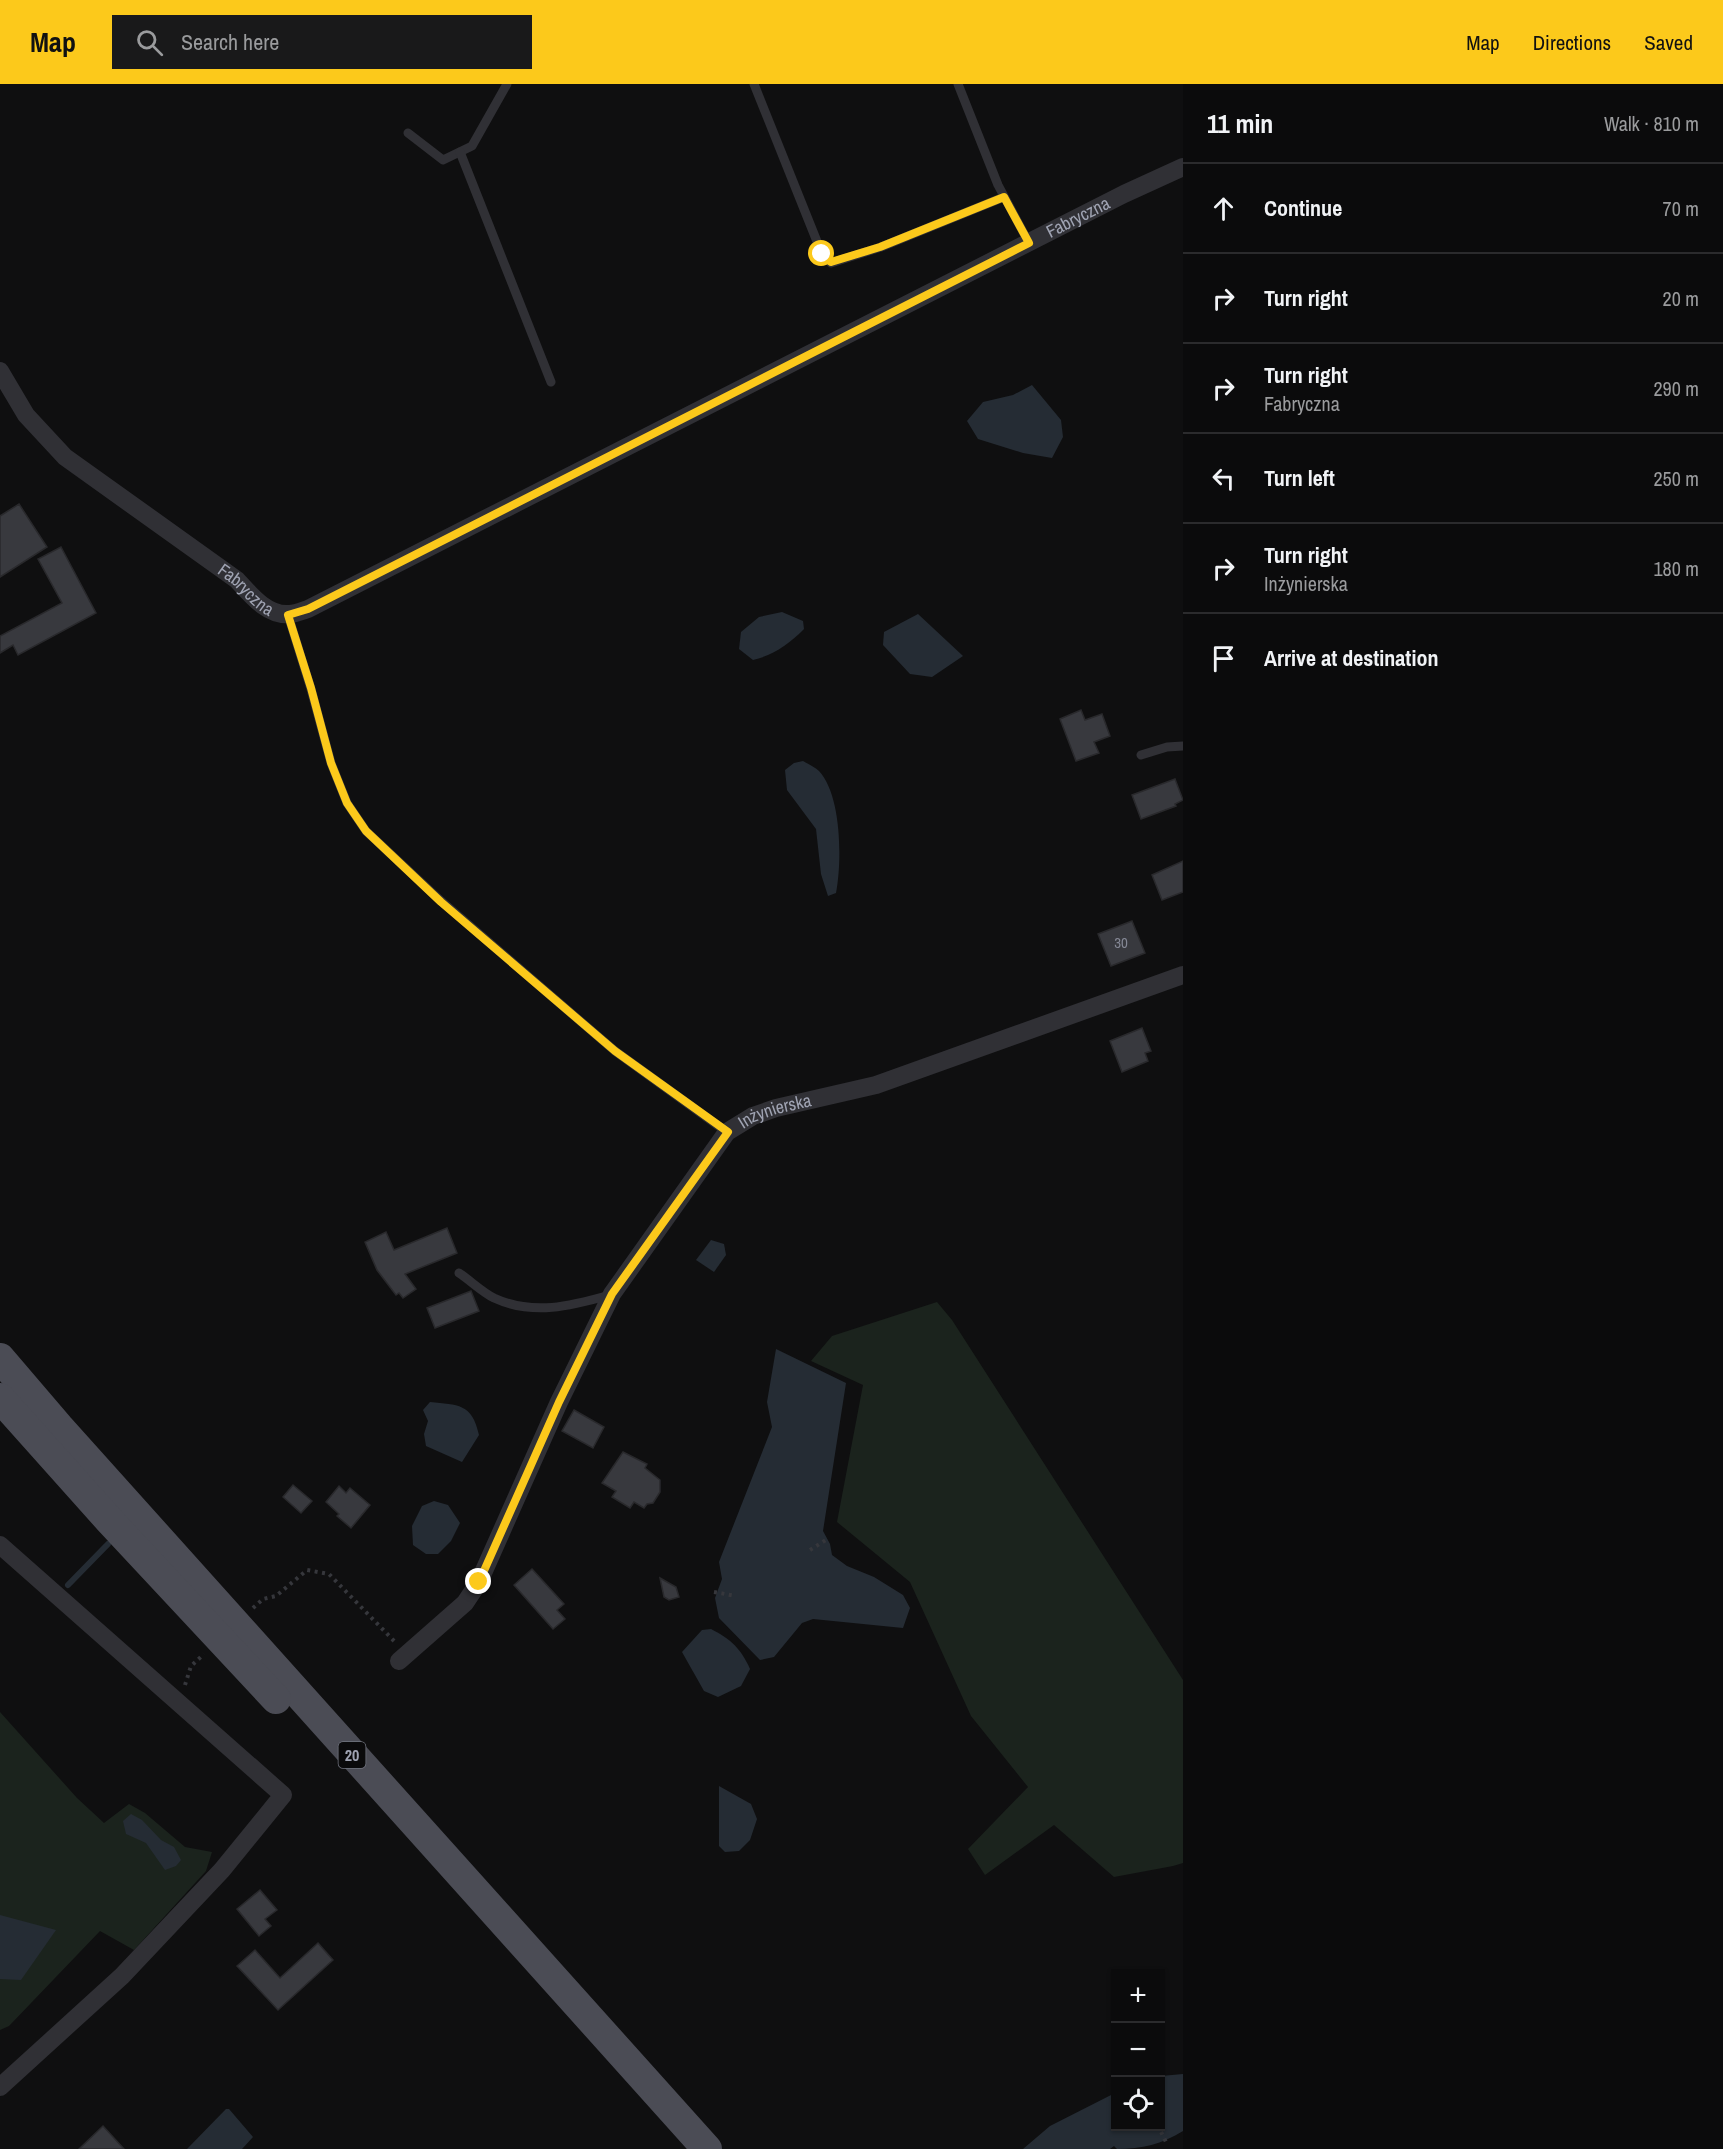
<!DOCTYPE html>
<meta charset="utf-8">
<style>
body{margin:0;font-family:"Archivo Narrow",sans-serif;background:#19191a;color:#f1f3f6}
.controls{position:absolute;right:18px;bottom:18px;display:grid;overflow:hidden;border-radius:0px;box-shadow:0 2px 4px #0004}
.controls button{width:54px;height:54px;display:grid;place-items:center;padding:0;border:0;border-bottom:2px solid #2b2b2d;background:#0b0b0c;color:#f1f3f6;font:30px sans-serif}
.stop{position:absolute;width:18px;height:18px;margin:-14px;border:4px solid #fcc91b;border-radius:50%;background:#fff}
.stop.end{background:#fcc91b;border-color:#fff;box-shadow:0 2px 6px #0008}
.list{margin:0;padding:0;list-style:none}
h2{display:flex;justify-content:space-between;align-items:center;height:78px;margin:0;padding:0 24px;font-size:26px}
h2 small{font-size:20px;font-weight:400;color:#9a9b9d}
.list li{display:grid;grid-template-columns:39px 1fr auto;gap:18px;align-items:center;box-sizing:border-box;height:90px;padding:0 24px;border-top:2px solid #2b2b2d}
.list b{display:block;font-size:22px;white-space:nowrap}
.list p{margin:0;font-size:20px;white-space:nowrap;color:#9a9b9d}
.list em{font-size:20px;font-style:normal;color:#9a9b9d}
.icon{flex:none;width:33px;height:33px;fill:none;stroke:currentColor;stroke-width:2;stroke-linecap:round;stroke-linejoin:round}
.map{position:relative;flex:none;width:1183px;height:2065px;overflow:hidden}
header{display:flex;align-items:center;gap:36px;box-sizing:border-box;height:84px;padding:0 30px;background:#fcc91b;color:#111}
header strong{font-size:28px}
nav{display:flex;gap:33px;margin-inline-start:auto;font-size:21px}
.search{width:420px;height:54px;background:#19191a;display:flex;align-items:center;gap:15px;box-sizing:border-box;padding:0 21px;border-radius:0px;color:#9a9b9d;font-size:22px}
main{display:flex}
aside{flex:1;background:#0b0b0c}
.map>svg:first-child{display:block}
</style>
<header>
<strong>Map</strong>
<div class="search"><svg class="icon" aria-label="search" viewBox="0 0 24 24"><circle cx="10" cy="10" r="6"/><path d="M15 15l6 6"/></svg>Search here</div>
<nav><a>Map</a><a>Directions</a><a>Saved</a></nav>
</header>
<main>
<div class="map">
<svg width="1183" height="2065" viewBox="0 0 1183 2065">
<rect width="100%" height="100%" fill="#0f0f10"/>
<g fill="#1b231d">
<polygon points="937,1218 952,1236 1183,1596 1183,1779 1173,1782 1114,1793 1054,1741 985,1791 968,1765 1028,1703 971,1632 910,1498 837,1438 863,1301 811,1277 832,1252"/>
<polygon points="0,1628 77,1714 104,1739 129,1720 145,1729 185,1763 212,1768 206,1787 134,1866 100,1847 9,1942 0,1946"/>
</g>
<g fill="#252c34">
<polygon points="1032,301 1061,336 1063,353 1052,374 1023,369 978,355 967,337 983,318 1013,311"/>
<path d="M782,528l21,9 1,8c-15,15 -30,26 -51,31l-14,-11 2,-17 18,-15z"/>
<polygon points="918,530 963,572 932,593 910,590 883,561 884,548"/>
<path d="M803,677c5,3 12,6 16,10 23,25 23,91 17,122l-8,3 -7,-22 -5,-45 -29,-39 -2,-20 9,-7z"/>
<polygon points="711,1156 724,1160 726,1171 714,1188 696,1176"/>
<polygon points="776,1265 846,1299 823,1447 830,1460 832,1471 847,1482 874,1493 903,1511 910,1524 903,1544 813,1535 802,1539 774,1573 760,1576 719,1534 715,1514 722,1495 719,1478 772,1343 767,1318"/>
<path d="M430,1318c28,3 42,1 49,33l-17,27 -36,-16 -2,-12 4,-13 -5,-11z"/>
<polygon points="434,1417 448,1421 460,1439 451,1457 438,1470 426,1470 413,1461 412,1442 422,1422"/>
<path d="M711,1545c20,10 30,20 39,40l-9,17 -23,11 -14,-6 -22,-39 20,-22z"/>
<polygon points="719,1702 751,1720 757,1735 750,1756 739,1767 725,1768 719,1762"/>
<polygon points="131,1730 142,1736 161,1756 174,1763 181,1776 176,1782 165,1786 146,1759 126,1750 123,1737"/>
<polygon points="0,1831 56,1846 21,1896 0,1895"/>
<path d="M1183,1990v57c-21,13 -41,18 -66,18l-3,-3 -4,3h-87l27,-23 65,-33 1,33h44l1,-50z"/>
<polygon points="226,2025 229,2025 253,2053 242,2065 187,2065"/>
</g>
<g fill="none" stroke-linecap="round" stroke-linejoin="round">
<polyline stroke="#252c34" stroke-width="6" points="68,1501 108,1460"/>
</g>
<g fill="#38393e" stroke="#29292c" stroke-width="1.5">
<polygon points="19,420 47,463 0,493 0,432"/>
<polygon points="61,463 96,529 18,571 13,561 0,569 0,552 62,519 38,475"/>
<polygon points="1081,626 1085,636 1102,630 1110,652 1094,658 1099,669 1076,677 1060,635"/>
<polygon points="1175,695 1183,716 1175,720 1176,722 1141,735 1132,711"/>
<polygon points="1183,777 1183,808 1162,816 1152,791"/>
<polygon points="1132,837 1145,869 1111,882 1098,850"/>
<polygon points="1142,944 1151,967 1145,969 1148,977 1122,988 1110,957"/>
<polygon points="447,1144 457,1169 405,1190 416,1205 403,1214 399,1209 396,1211 377,1186 365,1158 386,1148 394,1166"/>
<polygon points="471,1207 479,1227 435,1244 427,1224"/>
<polygon points="574,1326 604,1343 593,1364 562,1347"/>
<polygon points="623,1368 647,1380 645,1384 660,1396 660,1408 653,1419 647,1420 644,1424 634,1418 630,1424 612,1413 616,1407 602,1399"/>
<polygon points="293,1401 312,1417 301,1429 283,1413"/>
<polygon points="339,1402 346,1409 350,1404 370,1421 351,1444 337,1432 339,1430 326,1418"/>
<polygon points="532,1485 564,1520 557,1526 565,1535 553,1545 514,1501"/>
<polygon points="660,1494 676,1503 679,1513 669,1516 664,1513"/>
<polygon points="260,1806 277,1826 265,1835 271,1842 259,1852 237,1825"/>
<polygon points="318,1859 333,1876 278,1926 237,1882 255,1866 280,1894"/>
<polygon points="103,2042 124,2065 79,2065"/>
</g>
<g fill="none" stroke-linecap="round" stroke-linejoin="round">
<g stroke="#36373c" stroke-width="4" stroke-dasharray="3 4.5" stroke-linecap="butt">
<polyline points="810,1466 829,1454"/>
<polyline points="714,1508 736,1512"/>
<polyline points="253,1524 263,1515 276,1512 307,1486 329,1490 395,1558"/>
<polyline points="185,1601 191,1582 204,1570"/>
<polyline points="1161,2048 1167,2060"/>
</g>
<g stroke="#303035" stroke-width="9">
<polyline points="754,0 822,170 831,179 881,163 1004,113"/>
<polyline points="958,0 998,101 1029,159"/>
<polyline points="408,49 443,76 472,62 507,0"/>
<polyline points="460,68 551,298"/>
<polyline points="288,531 311,605 331,679 347,719 366,747 441,817 615,967 727,1048"/>
<polyline points="1141,671 1167,663 1183,662"/>
<path d="M459,1189c12,8 23,19 35,25 39,18 77,8 116,-3"/>
</g>
<g stroke="#303035" stroke-width="18">
<path id="s1" d="M0,287l26,44 39,42 172,123c13,14 30,36 52,34 6,0 13,-3 19,-5l816,-415 59,-27"/>
<polyline points="0,1461 283,1711 222,1786 122,1892 0,2003"/>
<path id="s2" d="M399,1577l66,-58 14,-21 80,-180 53,-108 115,-162 26,-16 23,-8 100,-23 307,-110"/>
</g>
<g stroke="#4b4c55" stroke-width="30">
<polyline points="0,1274 59,1343 707,2065"/>
<polyline points="0,1314 109,1436 276,1615"/>
</g>
</g>
<g fill="none" stroke-linecap="round" stroke-linejoin="round">
<polyline stroke="#fcc91b" stroke-width="8" points="479,1498 559,1318 612,1210 728,1048 615,967 441,818 366,747 347,719 331,679 311,604 288,531 308,525 1029,159 1004,113 880,163 831,178 822,170"/>
</g>
<g text-anchor="middle" stroke-width="4.5" stroke-linejoin="round" paint-order="stroke">
<g font-size="15" fill="#858895">
<text x="1121" y="864">30</text>
</g>
<rect fill="#0a0a0b" stroke="#727580" stroke-width="1.5" x="338.5" y="1658" width="27" height="26" rx="4.5"/>
<g font-size="16" font-weight="bold" fill="#9fa3b2">
<text x="352" y="1677">20</text>
</g>
<g font-size="18" fill="#9fa3b2" stroke="#0a0a0b">
<text dy="6" stroke="none"><textPath href="#s1" startOffset="1268">Fabryczna</textPath></text>
<text dy="6" stroke="none"><textPath href="#s1" startOffset="333">Fabryczna</textPath></text>
<text dy="6" stroke="none"><textPath href="#s2" startOffset="682">Inżynierska</textPath></text>
</g>
</g>
</svg>
<div class="controls">
<button>+</button>
<button>−</button>
<button><svg class="icon" aria-label="locate" viewBox="0 0 24 24"><circle cx="12" cy="12" r="6"/><path d="M12 2v4M12 18v4M2 12h4M18 12h4"/></svg></button>
</div>
<div class="stop" style="left:822px;top:170px"></div>
<div class="stop end" style="left:479px;top:1498px"></div>
</div>
<aside>
<h2>11 min<small>Walk · 810 m</small></h2>
<ul class="list">
<li><svg class="icon" aria-label="ahead" viewBox="0 0 24 24"><path d="M12 20V5M6 11l6-6 6 6"/></svg><div><b>Continue</b></div><em>70 m</em></li>
<li><svg class="icon" aria-label="right" viewBox="0 0 24 24"><path d="M7 20v-9h11M14 6l5 5-5 5"/></svg><div><b>Turn right</b></div><em>20 m</em></li>
<li><svg class="icon" aria-label="right" viewBox="0 0 24 24"><path d="M7 20v-9h11M14 6l5 5-5 5"/></svg><div><b>Turn right</b><p>Fabryczna</p></div><em>290 m</em></li>
<li><svg class="icon" aria-label="left" viewBox="0 0 24 24"><path d="M17 20v-9H6M10 6l-5 5 5 5"/></svg><div><b>Turn left</b></div><em>250 m</em></li>
<li><svg class="icon" aria-label="right" viewBox="0 0 24 24"><path d="M7 20v-9h11M14 6l5 5-5 5"/></svg><div><b>Turn right</b><p>Inżynierska</p></div><em>180 m</em></li>
<li><svg class="icon" aria-label="arrive" viewBox="0 0 24 24"><path d="M6 21V4h12l-3 4 3 4H6"/></svg><div><b>Arrive at destination</b></div></li>
</ul>
</aside>
</main>
